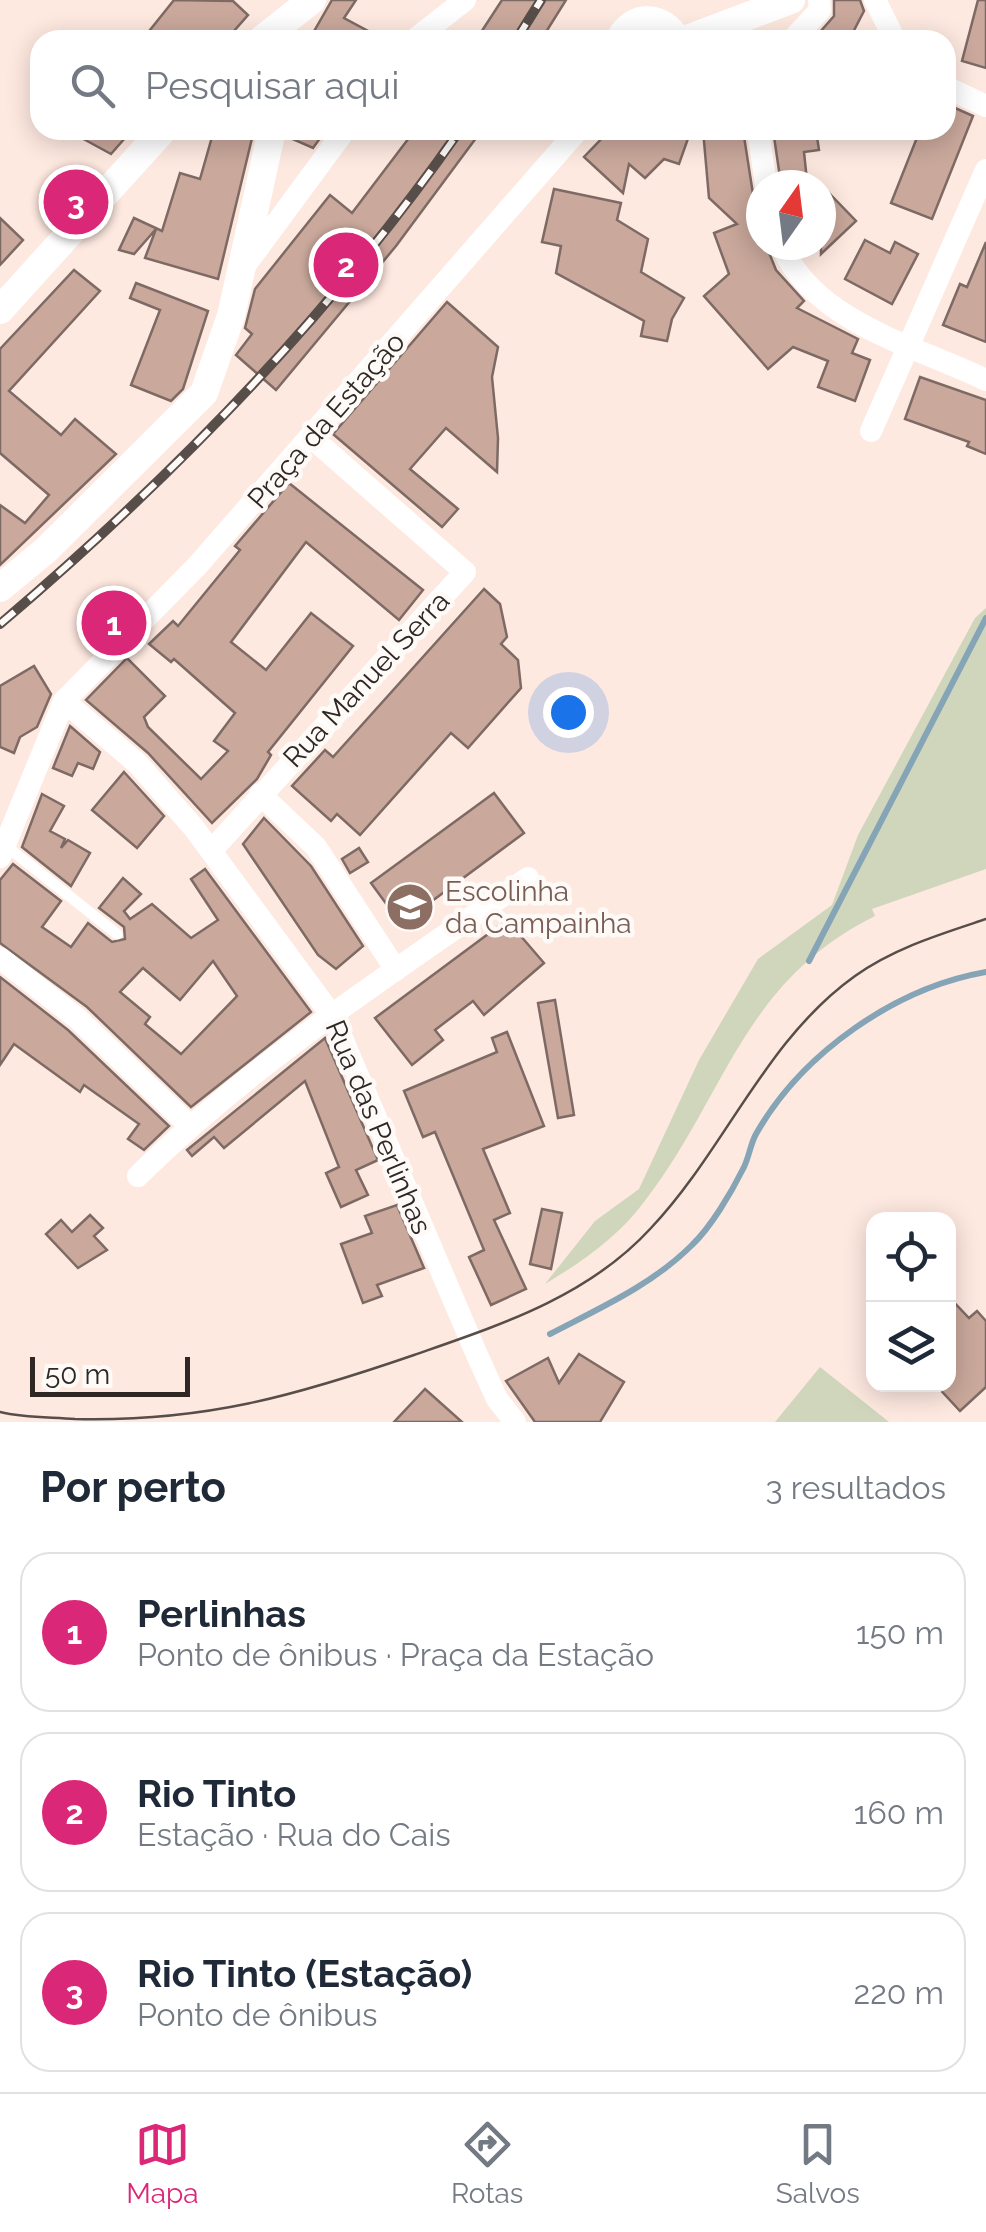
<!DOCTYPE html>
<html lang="pt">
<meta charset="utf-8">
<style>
body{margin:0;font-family:Raleway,sans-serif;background:#f6f6f7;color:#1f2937}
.controls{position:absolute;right:30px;bottom:30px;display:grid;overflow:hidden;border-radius:20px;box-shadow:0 5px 25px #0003}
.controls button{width:90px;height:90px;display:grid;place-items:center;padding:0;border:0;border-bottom:2px solid #e0e1e3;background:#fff;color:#1f2937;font:50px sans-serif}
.compass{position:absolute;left:746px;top:170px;width:90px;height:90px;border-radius:50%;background:#fff;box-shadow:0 5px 25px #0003;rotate:14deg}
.scale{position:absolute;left:30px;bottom:25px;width:160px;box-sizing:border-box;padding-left:10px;border:5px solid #2e2724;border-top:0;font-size:28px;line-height:35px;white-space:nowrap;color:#2e2724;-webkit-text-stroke:8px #fefaf8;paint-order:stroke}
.you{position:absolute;left:568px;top:712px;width:35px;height:35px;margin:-25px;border:8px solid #fff;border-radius:50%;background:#1a73e8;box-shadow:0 0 0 15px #1a73e833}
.badge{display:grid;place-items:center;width:65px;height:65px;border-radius:50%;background:#db2777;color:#fff;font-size:32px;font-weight:700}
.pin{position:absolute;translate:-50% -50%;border:5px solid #fff;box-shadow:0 2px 10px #0006}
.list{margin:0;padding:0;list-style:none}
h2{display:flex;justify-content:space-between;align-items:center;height:130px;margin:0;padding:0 40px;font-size:42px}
h2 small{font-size:32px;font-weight:400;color:#747a83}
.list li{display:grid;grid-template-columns:65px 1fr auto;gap:30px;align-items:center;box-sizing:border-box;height:160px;margin:0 20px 20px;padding:0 20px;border:2px solid #e0e1e3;border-radius:30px}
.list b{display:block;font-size:38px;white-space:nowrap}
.list p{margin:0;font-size:32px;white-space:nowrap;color:#747a83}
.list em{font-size:32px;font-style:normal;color:#747a83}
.icon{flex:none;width:55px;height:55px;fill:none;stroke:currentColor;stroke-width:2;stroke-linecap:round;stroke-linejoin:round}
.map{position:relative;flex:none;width:986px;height:1422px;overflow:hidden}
.search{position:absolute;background:#fff;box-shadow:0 5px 25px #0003;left:30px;right:30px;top:30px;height:110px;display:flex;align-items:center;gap:25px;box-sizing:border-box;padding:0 35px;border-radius:30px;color:#747a83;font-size:38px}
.sheet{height:670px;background:#fff}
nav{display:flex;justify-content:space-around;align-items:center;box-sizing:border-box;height:140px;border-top:2px solid #e0e1e3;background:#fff;font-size:28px;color:#747a83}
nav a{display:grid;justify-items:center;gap:5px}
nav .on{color:#db2777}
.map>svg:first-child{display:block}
</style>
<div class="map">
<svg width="986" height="1422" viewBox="0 0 986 1422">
<rect width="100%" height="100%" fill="#fee9e0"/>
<g fill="#cfd6bc">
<path d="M986,608v261l-114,40 3,7c-134,67 -148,179 -231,286 -26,35 -62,60 -99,82l50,-63 44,-32 60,-129 59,-101 74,-54 26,-70 117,-217z"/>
<polygon points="820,1367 889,1422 775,1422"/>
</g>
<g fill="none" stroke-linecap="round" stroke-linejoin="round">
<g stroke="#85a5b7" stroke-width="6">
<polyline points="809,961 986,618"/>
<path d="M550,1334c50,-26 102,-49 142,-89 19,-18 39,-52 51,-76 6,-11 7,-24 13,-35 46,-81 139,-146 230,-162"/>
</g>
</g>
<g fill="#caa89c" stroke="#7d6a64" stroke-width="2.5" fill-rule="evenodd">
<polygon points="174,0 233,1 248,15 226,40 142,40"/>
<polygon points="332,0 356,0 344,18 385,40 309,40"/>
<polygon points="502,0 566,0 541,40 476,40"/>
<polygon points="834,0 860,0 864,11 849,40 813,40 834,16"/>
<polygon points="978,0 986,0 986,68 962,61"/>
<polygon points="946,104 973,116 932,219 891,203 920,130 946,130"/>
<polygon points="67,130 132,130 111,154"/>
<polygon points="214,130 254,130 218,279 145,258 156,229 134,254 119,250 134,218 162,231 180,173 200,179"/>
<polygon points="289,130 326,130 313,148 288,137"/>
<polygon points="415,130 482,130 396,246 276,390 236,355 252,334 245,328 255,289 330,195 352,213"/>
<polygon points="610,130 691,130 679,164 664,159 645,178 629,164 623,193 584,157"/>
<polygon points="703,130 743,130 761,245 766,245 776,270 804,301 797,308 858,339 852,353 870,360 855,401 818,387 828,361 793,347 768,369 704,296 729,274 714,233 737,224 709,198"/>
<polygon points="773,130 816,130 819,150 804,152 807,181 781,184"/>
<polygon points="554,189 621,203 617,220 648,239 641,272 684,298 672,319 667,341 641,336 644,321 556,273 561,246 542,242"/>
<polygon points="829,193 856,221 821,254 821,201"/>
<polygon points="0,218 23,240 0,265"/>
<polygon points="865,240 890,253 895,242 918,254 892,304 845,279"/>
<polygon points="986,242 986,342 943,325 960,284 967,287"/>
<polygon points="74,270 100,291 9,391 61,435 75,419 116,454 0,565 0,505 25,523 49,495 0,453 0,349"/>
<polygon points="136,283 208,311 183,389 171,401 131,385 160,310 130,298"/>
<polygon points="447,302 498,347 492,377 498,438 497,472 446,428 410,469 458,509 442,527 333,434"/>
<polygon points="920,377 986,400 986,454 967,446 969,442 905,419"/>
<polygon points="289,483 423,590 399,620 306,542 231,642 266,670 311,613 353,646 268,752 271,755 257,779 212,823 148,753 86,700 127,658 165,696 144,717 148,727 201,779 228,751 214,741 235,713 174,659 171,662 149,644 173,621 178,626 240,550 235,546"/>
<polygon points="484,589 500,604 507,637 501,644 518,660 521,688 468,748 451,733 360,835 337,814 331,821 292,786 325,750 333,757"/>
<polygon points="34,666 51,694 37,727 20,737 14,753 0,747 0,686"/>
<polygon points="70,726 100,752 93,769 78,763 72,776 53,768"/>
<polygon points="124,772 164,816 137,848 92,810"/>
<polygon points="494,793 524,833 401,924 371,883"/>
<polygon points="42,794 64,806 50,831 65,839 61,848 68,840 90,853 71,886 22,847"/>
<polygon points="264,818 311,866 363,946 336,969 318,955 243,844"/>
<polygon points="359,848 368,862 350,873 342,859"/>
<path d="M13,864l48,37 -19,26 29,20 17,-24 24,19 13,-3 -1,-12 -25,-19 24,-30 18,16 -17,17 6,8 22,-15 39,34 27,-18 -27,-41 14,-10 106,143 -120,95 -104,-100 -87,-64v-63zM213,961l24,35 -56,58 -36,-30 5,-7 -30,-25 23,-24 37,32z"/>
<polygon points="507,920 544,963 484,1015 473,1001 435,1030 443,1040 412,1065 375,1018"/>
<polygon points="0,977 68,1030 169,1126 144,1150 128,1139 139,1124 84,1085 80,1092 14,1044 0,1065"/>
<polygon points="555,1000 574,1115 558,1118 538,1003"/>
<polygon points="507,1032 544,1126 483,1149 510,1213 494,1220 526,1289 491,1305 469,1257 484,1250 435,1132 423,1137 404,1091 497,1052 492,1038"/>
<polygon points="325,1038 378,1160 356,1170 368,1195 341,1207 326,1173 339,1167 305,1081 224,1148 214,1137 192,1156 187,1150"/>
<polygon points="397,1205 424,1268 377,1285 382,1296 363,1303 341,1244 372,1233 365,1216"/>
<polygon points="542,1209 562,1213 551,1269 530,1264"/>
<polygon points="90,1215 103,1228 94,1236 107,1250 78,1268 46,1234 61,1220 72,1232"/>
<polygon points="948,1296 969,1318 977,1311 986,1321 986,1387 960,1411 935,1384 948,1384"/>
<polygon points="579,1354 624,1382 600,1422 535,1422 506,1381 548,1358 559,1383"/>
<polygon points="425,1389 462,1422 394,1422"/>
</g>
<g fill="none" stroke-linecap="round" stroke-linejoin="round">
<polyline stroke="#fff" stroke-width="11" points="5,845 117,934"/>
<g stroke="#fff" stroke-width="22">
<polyline points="875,0 895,40"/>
<polyline points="414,40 465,0"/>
<polyline points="792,40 820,10 819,0"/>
<polyline points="946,87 986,106"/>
<polyline points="758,130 766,185"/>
<path d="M781,245c34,78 135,101 205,135"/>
<polyline points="244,267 345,130"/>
<polyline points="871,431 986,170"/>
<polyline points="64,701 138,764 194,828 333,1017 477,1355 497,1399 515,1422"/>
<polyline points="64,701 197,566 578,130"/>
<polyline points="260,794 316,847 396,970"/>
<polyline points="212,850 465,572 311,437"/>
<polyline points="0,857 64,701"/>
<polyline points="0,958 78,1019 189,1125"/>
<path d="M138,1176c116,-115 257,-205 390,-298"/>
</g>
<g stroke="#fff" stroke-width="28">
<polyline points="261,40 312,0"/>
<path d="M619,40c14,-27 44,-26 58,0"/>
<polyline points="684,40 791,0"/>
<polyline points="0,310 163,130"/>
<polyline points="0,588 46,550 204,393 231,316 272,130"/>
</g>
<path stroke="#574d49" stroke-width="2.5" d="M0,1412c24,6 50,5 75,7 129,3 220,-23 339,-64 86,-30 174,-58 237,-127 74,-78 114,-188 204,-252 39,-28 86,-42 131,-57"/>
<g stroke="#574d49" stroke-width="10">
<g id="rail">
<polyline points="516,40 541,0"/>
<path d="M0,624c171,-145 331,-309 460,-494"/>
</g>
</g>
<use href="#rail" stroke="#fefaf8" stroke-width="6" stroke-dasharray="19" stroke-linecap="butt"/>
</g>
<defs>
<g id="school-disc" transform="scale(2.5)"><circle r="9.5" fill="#8d6e63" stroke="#fefaf8"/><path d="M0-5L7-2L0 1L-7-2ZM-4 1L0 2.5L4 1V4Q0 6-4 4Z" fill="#fff"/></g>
</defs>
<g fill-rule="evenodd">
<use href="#school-disc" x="410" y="907"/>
</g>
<g text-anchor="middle" stroke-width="9" stroke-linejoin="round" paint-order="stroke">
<g font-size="28" fill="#2e2724" stroke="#fefaf8">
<text transform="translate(326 420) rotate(-49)" y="10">Praça da Estação</text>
<text transform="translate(366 679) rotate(-47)" y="10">Rua Manuel Serra</text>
<text transform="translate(379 1127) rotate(67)" y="10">Rua das Perlinhas</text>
</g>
<g font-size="28" fill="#785e54" stroke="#fefaf8" text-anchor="start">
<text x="445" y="901">Escolinha<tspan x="445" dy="32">da Campainha</tspan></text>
</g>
</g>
</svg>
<div class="controls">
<button><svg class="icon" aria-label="locate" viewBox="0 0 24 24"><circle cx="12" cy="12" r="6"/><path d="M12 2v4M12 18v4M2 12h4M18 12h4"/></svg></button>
<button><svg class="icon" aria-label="layers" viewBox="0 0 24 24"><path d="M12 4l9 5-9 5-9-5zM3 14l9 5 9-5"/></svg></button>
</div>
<svg class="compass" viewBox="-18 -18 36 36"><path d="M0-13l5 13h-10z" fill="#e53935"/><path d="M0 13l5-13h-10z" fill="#747a83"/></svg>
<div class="scale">50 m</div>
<div class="you"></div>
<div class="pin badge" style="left:114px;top:623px">1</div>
<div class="pin badge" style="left:346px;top:265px">2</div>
<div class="pin badge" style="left:76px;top:202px">3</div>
<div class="search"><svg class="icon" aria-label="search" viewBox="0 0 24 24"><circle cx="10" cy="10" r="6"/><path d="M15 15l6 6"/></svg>Pesquisar aqui</div>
</div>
<section class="sheet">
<h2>Por perto<small>3 resultados</small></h2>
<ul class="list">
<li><span class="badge">1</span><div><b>Perlinhas</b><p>Ponto de ônibus · Praça da Estação</p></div><em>150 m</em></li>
<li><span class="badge">2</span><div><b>Rio Tinto</b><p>Estação · Rua do Cais</p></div><em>160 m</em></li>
<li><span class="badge">3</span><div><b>Rio Tinto (Estação)</b><p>Ponto de ônibus</p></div><em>220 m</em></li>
</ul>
</section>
<nav>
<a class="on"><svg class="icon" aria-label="map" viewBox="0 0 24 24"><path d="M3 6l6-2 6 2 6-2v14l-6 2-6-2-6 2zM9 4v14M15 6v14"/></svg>Mapa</a>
<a><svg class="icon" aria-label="directions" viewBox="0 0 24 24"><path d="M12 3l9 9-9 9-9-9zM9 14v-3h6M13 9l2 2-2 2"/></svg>Rotas</a>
<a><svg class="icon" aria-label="saved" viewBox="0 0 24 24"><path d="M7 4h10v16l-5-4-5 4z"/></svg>Salvos</a>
</nav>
